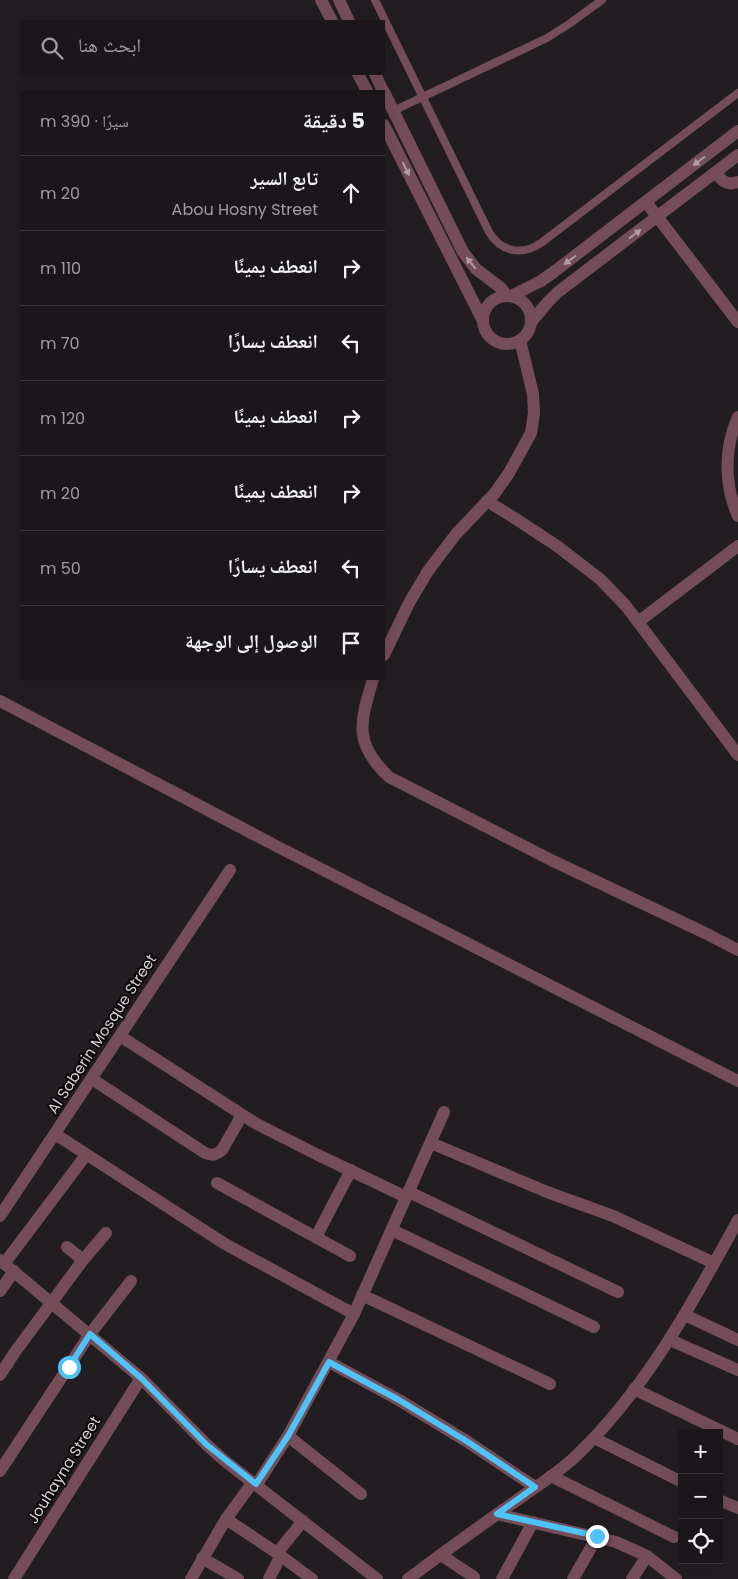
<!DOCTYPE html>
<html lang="ar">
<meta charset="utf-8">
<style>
body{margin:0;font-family:Poppins,"Noto Naskh Arabic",sans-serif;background:#272326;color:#f1f3f6;direction:rtl}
.controls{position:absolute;right:15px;bottom:15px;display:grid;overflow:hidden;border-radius:0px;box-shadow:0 5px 20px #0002}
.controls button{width:45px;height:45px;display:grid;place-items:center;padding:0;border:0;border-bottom:1px solid #383538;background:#1a1619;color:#f1f3f6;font:25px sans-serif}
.stop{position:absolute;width:15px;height:15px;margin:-11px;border:4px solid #4fc3f7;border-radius:50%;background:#fff}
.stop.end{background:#4fc3f7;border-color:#fff;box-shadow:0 1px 5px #0008}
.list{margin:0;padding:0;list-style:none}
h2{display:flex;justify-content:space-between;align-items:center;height:65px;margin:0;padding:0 20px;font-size:21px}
h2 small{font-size:16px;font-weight:400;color:#9f9fa2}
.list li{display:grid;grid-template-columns:32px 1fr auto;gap:15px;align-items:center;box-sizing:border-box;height:75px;padding:0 20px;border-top:1px solid #383538}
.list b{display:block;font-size:19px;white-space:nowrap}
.list p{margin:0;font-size:16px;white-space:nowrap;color:#9f9fa2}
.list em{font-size:16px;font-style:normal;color:#9f9fa2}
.icon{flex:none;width:28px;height:28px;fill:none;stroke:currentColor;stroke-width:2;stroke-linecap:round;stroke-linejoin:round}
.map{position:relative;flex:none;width:738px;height:1579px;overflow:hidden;direction:ltr}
.search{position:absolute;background:#1a1619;box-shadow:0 5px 20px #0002;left:20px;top:20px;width:365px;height:55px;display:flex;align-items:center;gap:12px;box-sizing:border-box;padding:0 18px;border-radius:0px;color:#9f9fa2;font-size:19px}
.panel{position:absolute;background:#1a1619;box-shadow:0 5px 20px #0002;left:20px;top:90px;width:365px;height:590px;border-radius:0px;direction:rtl}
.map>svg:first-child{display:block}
</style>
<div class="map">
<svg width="738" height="1579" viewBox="0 0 738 1579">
<rect width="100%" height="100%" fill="#221d21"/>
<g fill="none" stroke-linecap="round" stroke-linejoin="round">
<g stroke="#744d59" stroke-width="8">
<path d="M375,0l114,232c12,20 33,24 52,11l197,-150"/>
<polyline points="393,111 547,38 569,24 602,0"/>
</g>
<g stroke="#744d59" stroke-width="12">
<polyline points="321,0 332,21"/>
<polyline points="339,0 349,21"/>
<polyline points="358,74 367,91"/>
<polyline points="375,74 383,91"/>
<polyline points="384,92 463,252 476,269 501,288 506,295"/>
<polyline points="384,125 483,321"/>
<path d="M716,173c6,8 11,13 22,9"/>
<polyline points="646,202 738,322"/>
<circle cx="507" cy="320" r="24"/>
<polyline points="511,296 541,281 555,271 738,131"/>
<polyline points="531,322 548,302 558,292 738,155"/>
<path d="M738,417c-14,31 -14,67 0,99"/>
<polyline points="487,501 516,519 557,546 600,579 626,606 738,755"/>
<polyline points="638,622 738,546"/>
<polyline points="384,655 409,603 428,571 456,534 495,493 509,473 531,433 534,413 533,394 520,340"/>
<path d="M373,679c-13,44 -20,64 16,98l162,83 152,72 35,18"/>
<polyline points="0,701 282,849 738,1081"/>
<polyline points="120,1036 255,1123 320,1156 406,1197"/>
<path d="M92,1079l113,74c8,3 11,2 17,-3l20,-35"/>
<polyline points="55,1134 225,1244 354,1314"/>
<polyline points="431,1143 547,1192 613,1216 714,1263"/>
<polyline points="217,1183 350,1256"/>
<polyline points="409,1192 618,1292"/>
<polyline points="0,1216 230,870"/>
<polyline points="392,1230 594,1327"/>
<polyline points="316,1237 351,1170"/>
<polyline points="67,1247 83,1260"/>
<polyline points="0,1260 141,1378 207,1445 225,1461 377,1579"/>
<polyline points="4,1264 86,1155"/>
<polyline points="0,1291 14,1271"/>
<polyline points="362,1295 550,1384"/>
<polyline points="685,1315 738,1340"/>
<polyline points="670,1340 738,1370"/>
<polyline points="329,1362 399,1400 468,1442 535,1487"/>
<polyline points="0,1375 15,1352 83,1260 106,1233"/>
<polyline points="634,1389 738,1439"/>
<polyline points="288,1436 361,1494"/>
<polyline points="594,1438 682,1482"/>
<polyline points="0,1471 90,1334 131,1281"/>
<polyline points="551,1476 674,1537"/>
<polyline points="257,1484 288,1436 354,1314 444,1112"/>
<polyline points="719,1500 738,1508"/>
<polyline points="497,1514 616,1542 647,1556 676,1579"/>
<polyline points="226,1519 277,1553 312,1579"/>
<polyline points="277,1553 303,1521"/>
<polyline points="441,1555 474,1577"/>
<polyline points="202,1558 238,1579"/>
<polyline points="14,1579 141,1378"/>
<polyline points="191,1579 226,1519 253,1482"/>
<polyline points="269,1579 281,1555"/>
<path d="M408,1579c32,-24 65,-48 98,-71 23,-17 49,-32 70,-52 70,-67 116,-152 162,-236"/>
<polyline points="502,1579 533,1522"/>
<polyline points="573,1579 597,1537"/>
<polyline points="632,1579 647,1556"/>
</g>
</g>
<defs><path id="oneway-solid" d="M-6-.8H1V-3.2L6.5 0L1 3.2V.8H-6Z" transform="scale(1.25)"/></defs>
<g fill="#af9da3">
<use href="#oneway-solid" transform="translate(699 161) rotate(143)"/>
<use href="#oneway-solid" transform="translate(406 169) rotate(63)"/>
<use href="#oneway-solid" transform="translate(635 234) rotate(-37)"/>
<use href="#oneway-solid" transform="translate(570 260) rotate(143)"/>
<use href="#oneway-solid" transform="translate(471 263) rotate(-129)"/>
</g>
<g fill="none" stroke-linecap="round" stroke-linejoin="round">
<polyline stroke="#4fc3f7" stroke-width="6" points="69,1367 90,1334 141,1378 207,1445 256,1484 288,1436 329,1362 399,1400 468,1442 535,1487 497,1514 597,1536"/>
</g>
<g text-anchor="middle" stroke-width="4" stroke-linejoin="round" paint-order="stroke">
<g font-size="15" fill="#d6d2d5" stroke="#0a080a">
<text transform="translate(102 1034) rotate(-57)" y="5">Al Saberin Mosque Street</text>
<text transform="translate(64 1470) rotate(-58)" y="5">Jouhayna Street</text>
</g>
</g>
</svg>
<div class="controls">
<button>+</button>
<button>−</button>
<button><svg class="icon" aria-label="locate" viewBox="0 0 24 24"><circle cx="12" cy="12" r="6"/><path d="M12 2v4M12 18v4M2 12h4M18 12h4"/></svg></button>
</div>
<div class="stop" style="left:69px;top:1367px"></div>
<div class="stop end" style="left:597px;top:1536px"></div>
<div class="search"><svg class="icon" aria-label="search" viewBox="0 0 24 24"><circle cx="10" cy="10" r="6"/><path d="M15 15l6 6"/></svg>ابحث هنا</div>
<section class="panel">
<h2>5 دقيقة<small>سيرًا · 390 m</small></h2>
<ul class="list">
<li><svg class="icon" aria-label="ahead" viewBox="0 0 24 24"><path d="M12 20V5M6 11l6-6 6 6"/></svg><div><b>تابع السير</b><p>Abou Hosny Street</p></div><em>20 m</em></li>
<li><svg class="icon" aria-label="right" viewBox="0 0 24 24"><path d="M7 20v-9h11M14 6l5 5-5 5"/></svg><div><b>انعطف يمينًا</b></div><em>110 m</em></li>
<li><svg class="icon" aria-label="left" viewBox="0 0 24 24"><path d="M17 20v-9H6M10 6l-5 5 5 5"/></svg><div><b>انعطف يسارًا</b></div><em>70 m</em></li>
<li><svg class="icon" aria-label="right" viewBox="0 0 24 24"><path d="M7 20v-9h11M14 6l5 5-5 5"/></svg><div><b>انعطف يمينًا</b></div><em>120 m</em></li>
<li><svg class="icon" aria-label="right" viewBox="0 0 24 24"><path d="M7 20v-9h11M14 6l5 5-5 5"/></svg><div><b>انعطف يمينًا</b></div><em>20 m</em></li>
<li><svg class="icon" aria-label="left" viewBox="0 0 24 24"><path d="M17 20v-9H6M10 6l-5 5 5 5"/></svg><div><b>انعطف يسارًا</b></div><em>50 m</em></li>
<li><svg class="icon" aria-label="arrive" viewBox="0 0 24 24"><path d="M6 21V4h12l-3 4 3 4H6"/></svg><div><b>الوصول إلى الوجهة</b></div></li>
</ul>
</section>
</div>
